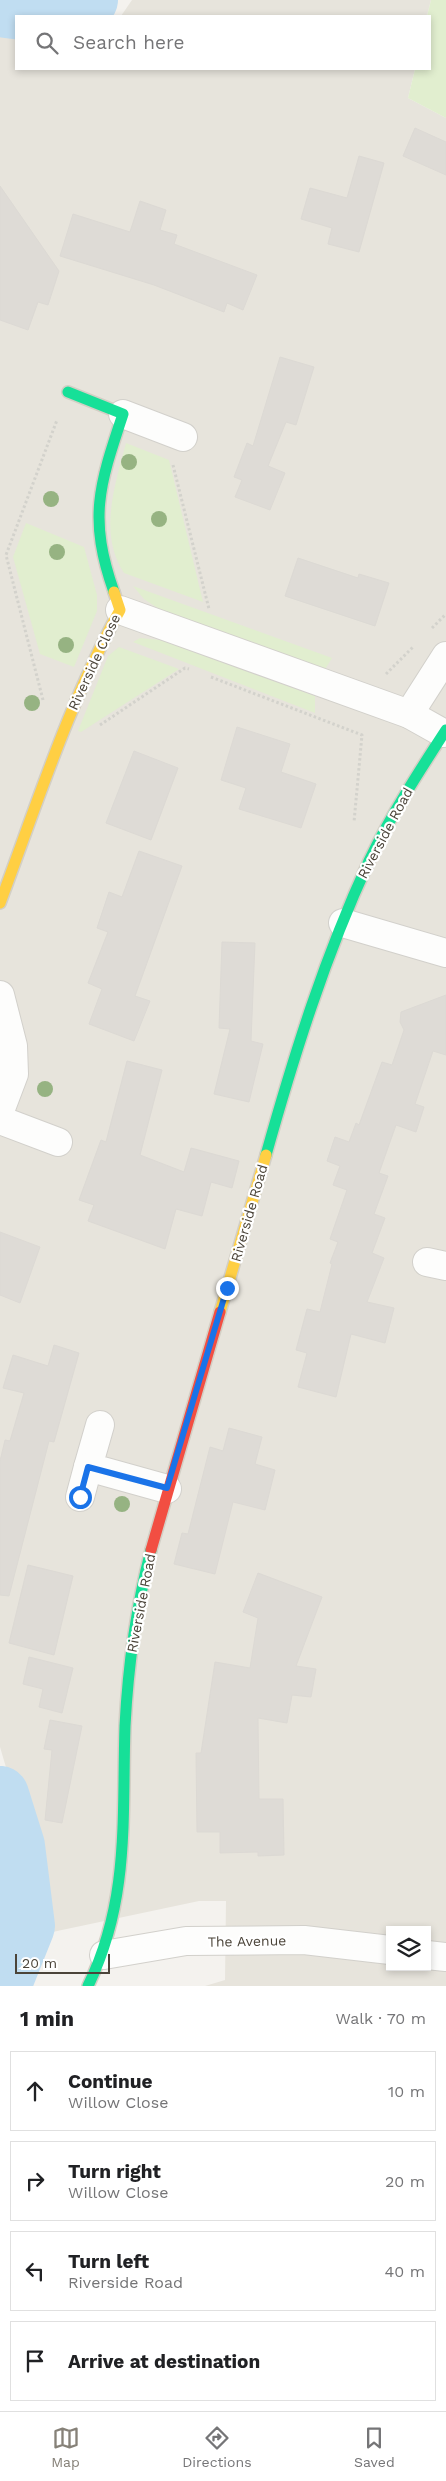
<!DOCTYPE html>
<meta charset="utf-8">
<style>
body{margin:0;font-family:"Work Sans",sans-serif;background:#f6f6f6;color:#202124}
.controls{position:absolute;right:15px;bottom:15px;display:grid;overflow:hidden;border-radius:0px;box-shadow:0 2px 8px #0003}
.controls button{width:45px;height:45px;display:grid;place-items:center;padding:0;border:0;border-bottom:1px solid #e0e0e0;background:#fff;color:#202124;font:25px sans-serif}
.scale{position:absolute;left:15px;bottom:12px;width:95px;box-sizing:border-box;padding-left:5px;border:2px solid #4b4439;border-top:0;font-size:14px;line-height:18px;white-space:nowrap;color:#4b4439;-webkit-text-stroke:4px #fff;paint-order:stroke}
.stop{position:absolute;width:15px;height:15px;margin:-11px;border:4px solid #1a73e8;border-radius:50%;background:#fff}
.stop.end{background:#1a73e8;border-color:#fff;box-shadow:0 1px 5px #0008}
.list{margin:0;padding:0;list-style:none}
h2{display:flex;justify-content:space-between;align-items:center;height:65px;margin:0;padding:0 20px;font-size:21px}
h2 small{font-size:16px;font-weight:400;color:#757577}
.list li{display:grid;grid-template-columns:32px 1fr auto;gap:15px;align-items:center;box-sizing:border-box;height:80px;margin:0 10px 10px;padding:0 10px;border:1px solid #e0e0e0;border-radius:0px}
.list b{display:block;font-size:19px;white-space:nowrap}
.list p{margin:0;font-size:16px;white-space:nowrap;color:#757577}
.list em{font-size:16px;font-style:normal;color:#757577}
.icon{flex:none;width:28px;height:28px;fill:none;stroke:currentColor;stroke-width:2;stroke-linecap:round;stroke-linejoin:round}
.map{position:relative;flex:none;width:446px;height:1986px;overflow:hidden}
.search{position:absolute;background:#fff;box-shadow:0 2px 8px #0003;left:15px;right:15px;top:15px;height:55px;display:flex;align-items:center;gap:12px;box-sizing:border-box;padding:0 18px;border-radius:0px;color:#757577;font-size:19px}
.sheet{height:425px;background:#fff}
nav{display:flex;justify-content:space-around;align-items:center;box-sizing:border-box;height:70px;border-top:1px solid #e0e0e0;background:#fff;font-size:14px;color:#757577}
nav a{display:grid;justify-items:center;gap:2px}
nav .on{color:#868178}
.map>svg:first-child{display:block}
</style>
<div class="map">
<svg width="446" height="1986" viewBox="0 0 446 1986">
<rect width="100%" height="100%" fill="#f4f2ee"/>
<g fill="#e7e4dc" fill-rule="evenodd">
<polygon points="132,0 431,0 427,16 121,16"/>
<path d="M0,16l16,2v51h399l-7,29 38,20v1868h-241l20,-6 1,-79h-27l-156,33 -7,-65 -36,-122zM390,1930h37v37h-37z"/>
</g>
<g fill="#e1eecf">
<polygon points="431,0 446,0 446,118 408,98 415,69 430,69 430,16 427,16"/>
<path d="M126,443l43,17 34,142 -79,-29c-26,-39 -9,-88 2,-130z"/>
<polygon points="26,523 84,547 97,595 97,611 74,667 40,654 13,557"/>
<polygon points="133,586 332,658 324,671 162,611 144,599"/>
<polygon points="140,638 161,640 315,696 315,713 133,642"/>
<polygon points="119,647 179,669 81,732 78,731 108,656"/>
</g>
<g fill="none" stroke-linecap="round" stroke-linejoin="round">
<g stroke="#c0ddf1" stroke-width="58">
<path d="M0,8c28,4 66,11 89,-8"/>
<polyline points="0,1795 16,1846 26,1926 2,1986"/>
</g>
</g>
<g fill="#dedbd6" stroke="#dcd9d4">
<polygon points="415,128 446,142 446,175 403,156"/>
<polygon points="359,156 384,163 359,252 328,244 332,228 301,219 310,188 347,198"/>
<polygon points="0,186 59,271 48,305 38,302 28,330 0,320"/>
<polygon points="140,201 166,210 160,230 177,235 174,244 257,275 243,310 227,303 224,312 154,285 60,256 73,214 130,232"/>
<polygon points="280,357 314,367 296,425 286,422 268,466 285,473 270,510 235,497 242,480 234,477 247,443 253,446"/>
<polygon points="298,558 358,578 359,574 389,583 375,626 285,596"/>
<polygon points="237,727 290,744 281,772 316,784 301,828 239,809 246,788 221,780"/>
<polygon points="134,751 178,768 151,840 106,823"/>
<polygon points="139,851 182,866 135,996 150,1001 134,1041 89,1024 102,989 88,983 108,932 97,928 109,892 122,897"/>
<polygon points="222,942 255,943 251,1041 263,1044 249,1102 214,1094 230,1029 219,1028"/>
<polygon points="446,995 446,1055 433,1051 415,1104 424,1107 416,1132 396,1125 379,1173 388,1176 374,1214 385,1218 372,1253 384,1258 367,1302 394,1308 385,1343 351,1334 336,1397 298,1387 307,1353 296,1350 307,1309 320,1312 332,1264 330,1263 338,1242 330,1239 347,1190 333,1185 340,1166 327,1161 335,1137 349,1142 356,1123 359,1125 382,1062 392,1065 404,1030 400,1022 401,1012"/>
<polygon points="127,1061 162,1070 140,1155 184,1172 191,1148 239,1161 232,1188 211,1182 202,1216 176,1209 165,1249 88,1221 94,1205 79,1200 101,1140 106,1142"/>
<polygon points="0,1232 40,1247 20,1303 0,1295"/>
<polygon points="54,1345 79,1353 54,1442 49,1441 9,1596 0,1595 0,1461 5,1440 10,1441 24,1393 3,1388 13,1355 48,1366"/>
<polygon points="229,1428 262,1437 255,1464 275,1470 265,1510 233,1502 215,1574 174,1564 182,1533 188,1534 210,1447 223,1451"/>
<polygon points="28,1565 73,1576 54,1655 9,1643"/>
<polygon points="258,1573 322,1597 296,1666 316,1669 311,1697 292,1695 287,1723 258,1718 259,1799 283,1799 284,1855 258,1856 258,1852 220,1853 220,1832 197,1832 196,1753 201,1753 215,1662 250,1668 258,1618 243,1612"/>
<polygon points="29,1657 73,1668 62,1713 39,1707 43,1689 23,1684"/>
<polygon points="50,1720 82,1726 62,1823 45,1820 52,1750 44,1749"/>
</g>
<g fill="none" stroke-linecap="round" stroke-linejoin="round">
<g stroke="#d2d0cb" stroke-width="30">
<g id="street">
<polyline points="123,414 183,437"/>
<polyline points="120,610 409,714 443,733"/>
<polyline points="409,714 446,656"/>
<polyline points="343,923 446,953"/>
<polyline points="0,995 13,1046 14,1074 0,1111"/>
<polyline points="0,1120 58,1142"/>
<polyline points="427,1262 446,1266"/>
<polyline points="100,1425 88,1467 167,1489"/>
<polyline points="80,1497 88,1467"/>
<polyline points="104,1955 186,1941 304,1940 390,1950"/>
<polyline points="427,1955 446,1957"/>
</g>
</g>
<g stroke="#d3cfc5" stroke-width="14">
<g id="fast">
<path d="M68,392l55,22c-24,72 -35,104 -9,178"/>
<path d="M266,1155c28,-100 59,-199 103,-294 22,-46 49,-88 77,-131"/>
<path d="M88,1986c42,-86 34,-168 37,-260 3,-60 11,-118 26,-176"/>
</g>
</g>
<g stroke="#d3cfc5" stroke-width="14">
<g id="slow">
<path d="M0,903c37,-99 69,-201 120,-293l-6,-18"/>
<polyline points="220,1312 266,1155"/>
</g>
</g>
<g stroke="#d3cfc5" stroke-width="14">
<polyline id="jam" points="151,1550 220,1312"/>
</g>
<g stroke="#d3d2cc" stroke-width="3" stroke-dasharray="2.5 2.5" stroke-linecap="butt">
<polyline points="173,465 209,609"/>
<polyline points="432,628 446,614"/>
<polyline points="386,674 413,647"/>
<polyline points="211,677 362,735 354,822"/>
<polyline points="43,700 6,555 57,420"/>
<polyline points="100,725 185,668 189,669"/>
</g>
<use href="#street" stroke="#fdfdfc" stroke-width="28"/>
<use href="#fast" stroke="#16e098" stroke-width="11"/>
<use href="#slow" stroke="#ffcf43" stroke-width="11"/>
<use href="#jam" stroke="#f24e42" stroke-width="11"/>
</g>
<g fill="#96b382">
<circle cx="129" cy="462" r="8"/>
<circle cx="51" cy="499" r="8"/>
<circle cx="159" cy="519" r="8"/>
<circle cx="57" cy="552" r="8"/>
<circle cx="66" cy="645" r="8"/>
<circle cx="32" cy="703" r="8"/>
<circle cx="45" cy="1089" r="8"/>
<circle cx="122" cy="1504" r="8"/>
</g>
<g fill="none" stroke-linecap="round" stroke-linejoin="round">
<polyline stroke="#1a73e8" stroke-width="6" points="80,1497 88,1467 167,1488 227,1288"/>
</g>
<g text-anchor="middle" stroke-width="4.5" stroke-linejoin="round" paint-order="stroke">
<g font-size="14" fill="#4b4439" stroke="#fff">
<text transform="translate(94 662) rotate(-65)" y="5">Riverside Close</text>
<text transform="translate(385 833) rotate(-62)" y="5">Riverside Road</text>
<text transform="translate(249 1213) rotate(-74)" y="5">Riverside Road</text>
<text transform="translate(141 1603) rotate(-79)" y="5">Riverside Road</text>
<text transform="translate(247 1941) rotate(-1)" y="5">The Avenue</text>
</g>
</g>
</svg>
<div class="controls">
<button><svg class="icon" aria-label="layers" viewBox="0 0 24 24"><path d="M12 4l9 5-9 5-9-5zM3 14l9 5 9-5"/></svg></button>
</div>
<div class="scale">20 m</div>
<div class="stop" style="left:80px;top:1497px"></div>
<div class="stop end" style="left:227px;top:1288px"></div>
<div class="search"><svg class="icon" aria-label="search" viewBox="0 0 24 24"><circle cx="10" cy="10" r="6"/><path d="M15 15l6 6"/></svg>Search here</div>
</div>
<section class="sheet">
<h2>1 min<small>Walk · 70 m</small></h2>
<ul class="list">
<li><svg class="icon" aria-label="ahead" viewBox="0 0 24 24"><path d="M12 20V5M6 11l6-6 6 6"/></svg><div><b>Continue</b><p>Willow Close</p></div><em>10 m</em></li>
<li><svg class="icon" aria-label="right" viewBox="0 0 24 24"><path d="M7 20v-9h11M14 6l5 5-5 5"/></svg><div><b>Turn right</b><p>Willow Close</p></div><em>20 m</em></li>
<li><svg class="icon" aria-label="left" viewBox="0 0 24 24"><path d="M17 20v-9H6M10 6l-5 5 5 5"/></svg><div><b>Turn left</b><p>Riverside Road</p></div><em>40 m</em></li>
<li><svg class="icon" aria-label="arrive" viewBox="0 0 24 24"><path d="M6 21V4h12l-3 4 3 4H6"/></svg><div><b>Arrive at destination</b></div></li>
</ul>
</section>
<nav>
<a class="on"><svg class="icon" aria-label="map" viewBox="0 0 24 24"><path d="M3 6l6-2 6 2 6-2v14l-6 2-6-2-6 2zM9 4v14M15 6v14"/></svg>Map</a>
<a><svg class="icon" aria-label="directions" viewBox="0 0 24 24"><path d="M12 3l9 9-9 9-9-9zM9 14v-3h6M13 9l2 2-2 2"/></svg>Directions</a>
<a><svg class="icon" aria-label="saved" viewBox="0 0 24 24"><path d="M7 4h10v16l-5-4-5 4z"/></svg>Saved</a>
</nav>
